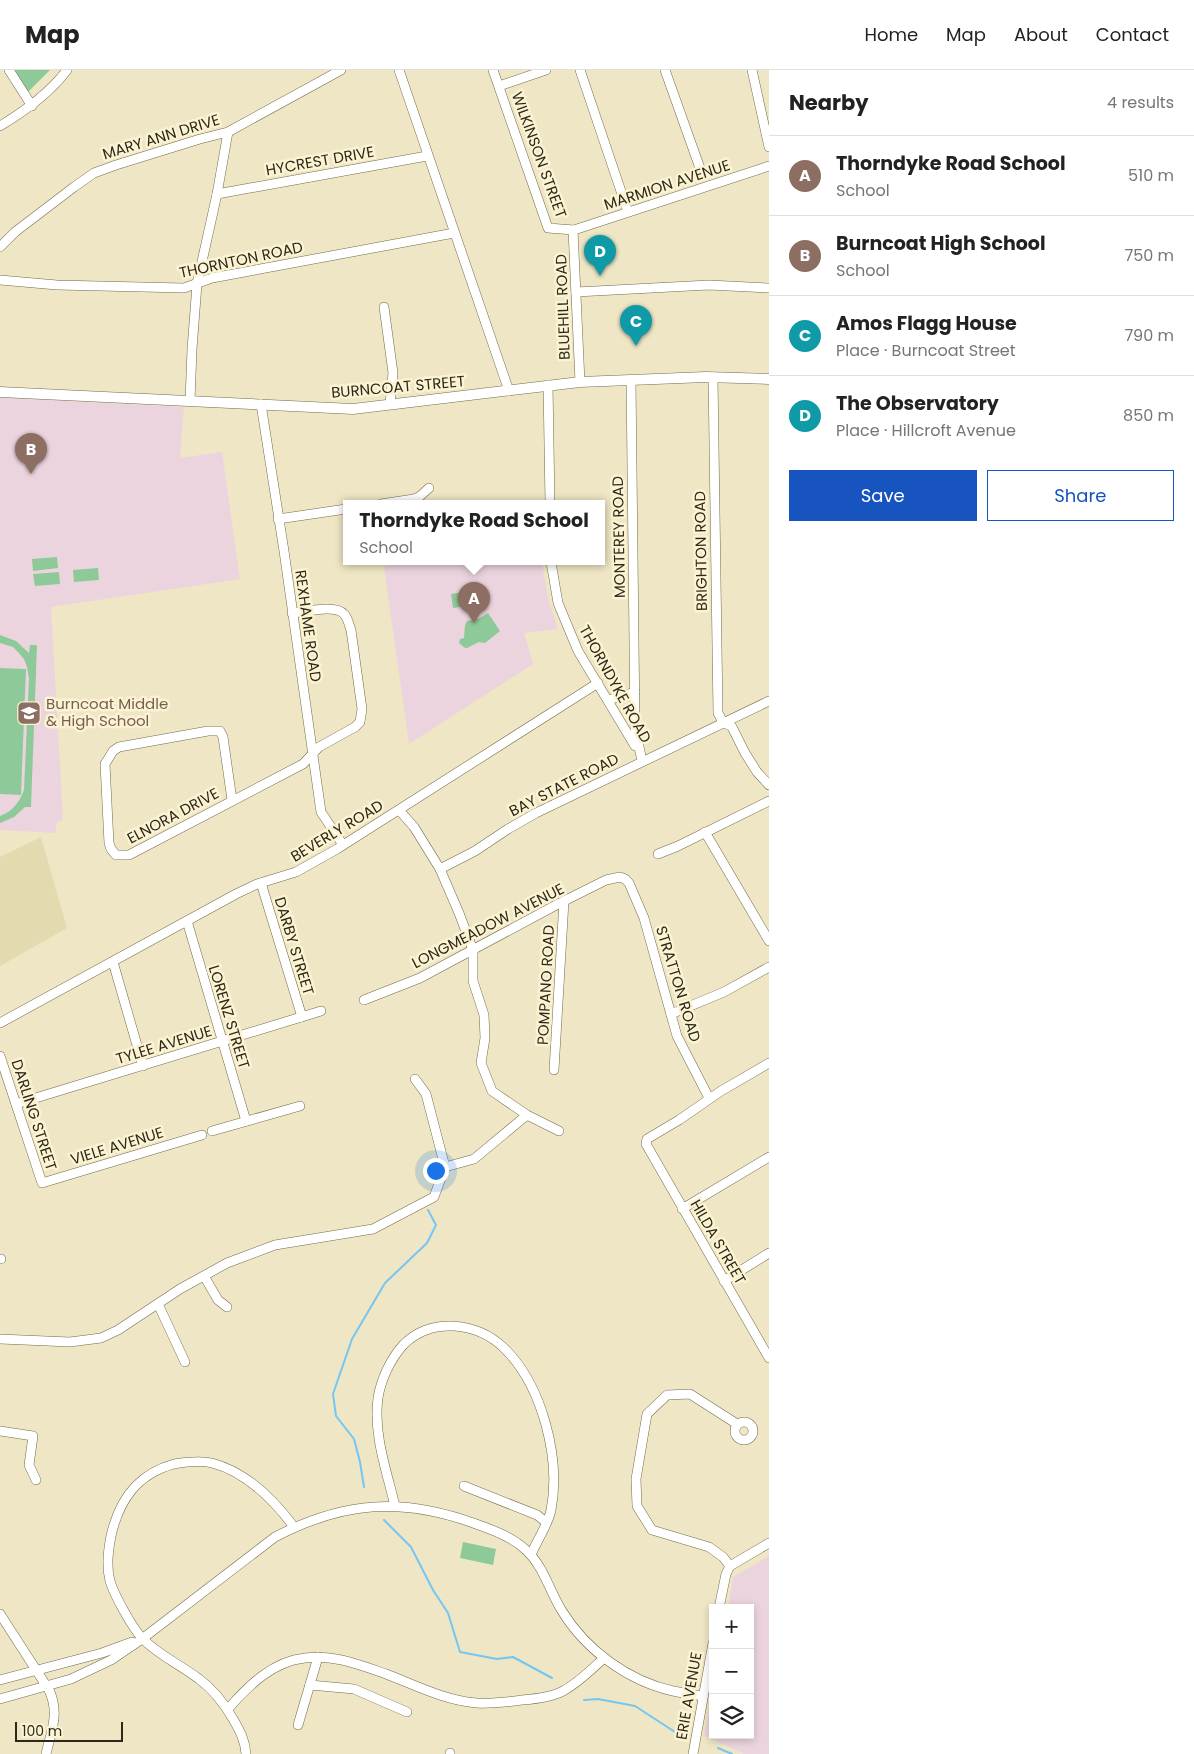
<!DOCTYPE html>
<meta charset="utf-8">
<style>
body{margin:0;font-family:Poppins,sans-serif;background:#f6f6f6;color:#222}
.controls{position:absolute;right:15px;bottom:15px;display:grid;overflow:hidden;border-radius:0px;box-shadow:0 2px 8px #0003}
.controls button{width:45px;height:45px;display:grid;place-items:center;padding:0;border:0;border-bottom:1px solid #e0e0e0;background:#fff;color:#222;font:25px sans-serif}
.scale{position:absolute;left:15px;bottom:12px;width:108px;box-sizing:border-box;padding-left:5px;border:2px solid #2c291c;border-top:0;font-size:14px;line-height:18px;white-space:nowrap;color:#2c291c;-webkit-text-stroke:4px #fbf3d1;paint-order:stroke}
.you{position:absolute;left:435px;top:1100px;width:18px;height:18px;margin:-12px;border:4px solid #fff;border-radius:50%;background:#1a73e8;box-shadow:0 0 0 8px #1a73e833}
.badge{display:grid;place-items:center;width:32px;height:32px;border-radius:50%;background:#1754c0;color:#fff;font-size:16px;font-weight:700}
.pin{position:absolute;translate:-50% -41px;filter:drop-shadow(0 1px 2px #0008)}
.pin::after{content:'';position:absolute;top:26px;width:18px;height:15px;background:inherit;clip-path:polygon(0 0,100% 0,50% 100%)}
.popup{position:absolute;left:343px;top:430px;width:262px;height:65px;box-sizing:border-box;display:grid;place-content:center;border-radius:0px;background:#fff;filter:drop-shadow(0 1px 4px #0005);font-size:16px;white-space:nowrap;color:#767676}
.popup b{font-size:19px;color:#222}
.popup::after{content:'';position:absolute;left:50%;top:100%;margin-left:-10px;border:10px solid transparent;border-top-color:#fff}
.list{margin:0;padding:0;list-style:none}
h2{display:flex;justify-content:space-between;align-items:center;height:65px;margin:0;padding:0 20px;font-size:21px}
h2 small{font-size:16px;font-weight:400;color:#767676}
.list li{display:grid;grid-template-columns:32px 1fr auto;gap:15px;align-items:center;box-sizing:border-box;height:80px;padding:0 20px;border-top:1px solid #e0e0e0}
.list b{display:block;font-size:19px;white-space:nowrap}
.list p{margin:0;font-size:16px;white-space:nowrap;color:#767676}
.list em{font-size:16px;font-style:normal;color:#767676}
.actions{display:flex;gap:10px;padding:15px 20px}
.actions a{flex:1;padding:11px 0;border:1px solid #1754c0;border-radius:0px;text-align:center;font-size:18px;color:#1754c0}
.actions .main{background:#1754c0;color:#fff}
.icon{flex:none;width:28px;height:28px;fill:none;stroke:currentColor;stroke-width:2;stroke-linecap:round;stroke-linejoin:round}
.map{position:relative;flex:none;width:769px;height:1684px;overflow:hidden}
header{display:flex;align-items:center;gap:30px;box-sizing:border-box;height:70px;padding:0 25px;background:#fff;border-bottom:1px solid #e0e0e0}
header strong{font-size:24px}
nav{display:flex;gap:28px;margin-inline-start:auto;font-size:18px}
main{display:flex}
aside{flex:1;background:#fff}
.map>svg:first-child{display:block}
</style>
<header>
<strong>Map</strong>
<nav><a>Home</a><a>Map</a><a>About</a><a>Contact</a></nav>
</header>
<main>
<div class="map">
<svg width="769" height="1684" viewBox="0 0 769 1684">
<rect width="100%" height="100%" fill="#eee6c4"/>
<polygon fill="#e4dab0" points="41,767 67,858 0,896 0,787"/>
<g fill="#ecd4df">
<polygon points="0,327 184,337 180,388 222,382 240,509 51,537 63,749 56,754 56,763 0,760"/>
<polygon points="387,492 542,492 548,528 558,559 524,563 533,594 409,674 384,497 387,495"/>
<polygon points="769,1486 769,1684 744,1684 704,1665 713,1620 713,1665 750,1665 750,1538 728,1538 733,1507"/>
</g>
<g fill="#8ec999">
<polygon points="15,0 50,0 27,23"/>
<polygon points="57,487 58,498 33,501 32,489"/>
<polygon points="98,498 99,510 74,512 73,500"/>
<polygon points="59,502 60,514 35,516 33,504"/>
<polygon points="475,520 477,535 453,538 451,524"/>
<polygon points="488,543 500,561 485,573 479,572 467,578 465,578 459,573 460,569 464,568 465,555 467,551 478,549"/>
<path d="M0,565l16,6 13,12 1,-8h7l-6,162h-6l-11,10 -14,6v-7c13,-5 19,-13 24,-26l5,-112 -2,-11 -3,-8 -6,-7 -5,-5 -13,-4z"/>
<polygon points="0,598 26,599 21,725 0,724"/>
<polygon points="463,1472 496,1479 493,1495 460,1488"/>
</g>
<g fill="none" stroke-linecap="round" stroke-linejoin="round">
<g stroke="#75c6f3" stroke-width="2">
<polyline points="364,1417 360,1392 354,1369 336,1346 333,1324 352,1269 385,1213 427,1173 436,1155 428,1140"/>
<polyline points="384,1450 411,1477 433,1520 448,1543 460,1582 497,1589 513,1587 552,1608"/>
<polyline points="584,1630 598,1629 635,1636 675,1662"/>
<polyline points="718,1678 732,1684"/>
</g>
<g stroke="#726b4c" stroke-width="10">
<g id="minor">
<polyline points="9,0 32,36"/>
<polyline points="399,0 509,321"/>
<polyline points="493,0 548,158 574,160 769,96"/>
<polyline points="580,0 628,142"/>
<polyline points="665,0 701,101"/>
<polyline points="752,0 769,77"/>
<polyline points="499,16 546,0"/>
<path d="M0,56c25,-15 49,-32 67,-56"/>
<polyline points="217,124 427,86"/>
<polyline points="573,160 580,312"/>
<polyline points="0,177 15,162 74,117 94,103 116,95 200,69 228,62 341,0"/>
<polyline points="0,210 57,215 184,218 212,208 454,163"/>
<polyline points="576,222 709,215 769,218"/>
<polyline points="384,237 393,303 390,334"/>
<polyline points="713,307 718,643 723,652 732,657 745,683 757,702 769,715"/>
<polyline points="631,311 635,658 642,691"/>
<polyline points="548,315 550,434"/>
<polyline points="190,331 192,279 197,214 217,124 228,62"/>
<polyline points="261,334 284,481 321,742 343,775"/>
<polyline points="381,434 414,429 419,427 429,418"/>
<polyline points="278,449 346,439"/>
<polyline points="551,492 558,533 578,581 635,676"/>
<polyline points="608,630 635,622"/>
<path d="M232,730l-9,-63 -3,-6h-12l-89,16 -6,4 -8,13 4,79 2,6 5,6h13l174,-91 16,-17 36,-20 5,-5 2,-13 -11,-79c-2,-5 -3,-12 -7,-16 -9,-10 -39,-2 -52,-1"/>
<polyline points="399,740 414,757 440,799 475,781 508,759 536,743 769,631"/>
<polyline points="705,762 769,871"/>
<polyline points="658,784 678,776 769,731"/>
<polyline points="440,799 459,843 473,880 473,911 484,945 485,968 481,993 492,1021 527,1045 559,1061"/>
<polyline points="261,813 302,947"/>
<polyline points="187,851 246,1051"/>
<polyline points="113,892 143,996"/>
<polyline points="364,930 420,908 558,834 606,810 620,807 625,809 629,813 644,848 677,966 709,1028"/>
<polyline points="671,944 724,922 769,897"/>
<polyline points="0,953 236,824 257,814 296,802 337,779 598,613"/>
<polyline points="0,986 42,1113 202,1065"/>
<polyline points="769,993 721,1021 679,1050 647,1069 646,1074 769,1288"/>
<polyline points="554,1000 564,831"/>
<polyline points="415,1009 426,1024 445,1097"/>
<polyline points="16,1034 321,941"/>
<polyline points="212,1061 300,1036"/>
<polyline points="682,1139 769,1087"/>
<polyline points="0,1189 1,1189"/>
<polyline points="204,1206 218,1230 227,1237"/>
<polyline points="724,1211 769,1183"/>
<polyline points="158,1234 185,1292"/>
<polyline points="0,1269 70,1272 101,1268 118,1260 180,1219 227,1193 275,1175 373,1159 434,1127 445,1097 474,1089 527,1045"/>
<circle cx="744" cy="1361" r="9"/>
<polyline points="0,1361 33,1366 29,1395 36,1410"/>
<polyline points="464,1416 537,1445 546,1452"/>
<path d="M395,1436c-8,-34 -22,-72 -17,-108 3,-19 13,-40 26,-54 28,-27 73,-22 100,4 38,37 57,110 47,162 -3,15 -14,30 -20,45"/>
<polyline points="730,1496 723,1487 709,1477 652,1460 637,1436 636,1409 647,1344 667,1325 690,1324 737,1354"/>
<polyline points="719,1538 726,1504 730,1496 769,1473"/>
<path d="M0,1544l49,76c11,23 2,42 -3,64"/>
<polyline points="0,1610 102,1583 132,1572"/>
<polyline points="310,1615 354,1619 407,1642"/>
<path d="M0,1629l71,-20 40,-19 31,-21 133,-102c69,-36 128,-40 201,-13 17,6 36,13 50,26 18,17 23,40 36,61 24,39 66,70 111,80 9,2 20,3 29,5"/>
<path d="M228,1639c20,-23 45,-48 77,-51 28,-4 55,7 81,16 29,11 60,27 91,29 15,1 30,-1 45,-3 13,-1 30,-3 41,-9 15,-8 29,-22 41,-33"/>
<polyline points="298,1655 318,1587"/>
<path d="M246,1684c-1,-14 -6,-23 -13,-35 -9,-16 -19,-29 -34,-40 -18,-14 -39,-23 -55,-39 -10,-9 -30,-45 -34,-59 -4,-15 -2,-30 1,-45 8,-36 26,-62 63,-72 12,-2 26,-4 38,-1 34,9 62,37 82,64"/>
<polyline points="450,1684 450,1683"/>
<polyline points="693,1684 713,1573"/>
</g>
</g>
<g stroke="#726b4c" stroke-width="11">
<polyline id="major" points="0,322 353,339 580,312 706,307 769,309"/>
</g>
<use href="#minor" stroke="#fff" stroke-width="9"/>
<use href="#major" stroke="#fff" stroke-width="10"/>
</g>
<defs>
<g id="school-square" transform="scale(1.25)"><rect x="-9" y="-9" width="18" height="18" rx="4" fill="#8d6e63" stroke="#fbf3d1"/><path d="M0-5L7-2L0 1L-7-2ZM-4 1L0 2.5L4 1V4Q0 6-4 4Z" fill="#fff"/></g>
</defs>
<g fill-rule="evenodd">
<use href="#school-square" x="29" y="643"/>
</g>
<g text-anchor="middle" stroke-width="5" stroke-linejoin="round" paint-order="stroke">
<g font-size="15" fill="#2c291c" stroke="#fbf3d1">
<text transform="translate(161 67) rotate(-17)" y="5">MARY ANN DRIVE</text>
<text transform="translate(539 85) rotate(70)" y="5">WILKINSON STREET</text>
<text transform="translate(320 91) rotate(-10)" y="5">HYCREST DRIVE</text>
<text transform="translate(667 115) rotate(-18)" y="5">MARMION AVENUE</text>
<text transform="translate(241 190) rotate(-12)" y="5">THORNTON ROAD</text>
<text transform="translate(563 237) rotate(-92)" y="5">BLUEHILL ROAD</text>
<text transform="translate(398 317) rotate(-5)" y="5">BURNCOAT STREET</text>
<text transform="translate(619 467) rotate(-91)" y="5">MONTEREY ROAD</text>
<text transform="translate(701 481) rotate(-91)" y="5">BRIGHTON ROAD</text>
<text transform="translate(308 556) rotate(82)" y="5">REXHAME ROAD</text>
<text transform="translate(615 614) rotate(61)" y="5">THORNDYKE ROAD</text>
<text transform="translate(564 715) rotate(-27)" y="5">BAY STATE ROAD</text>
<text transform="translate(173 746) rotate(-28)" y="5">ELNORA DRIVE</text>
<text transform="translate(337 761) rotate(-31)" y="5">BEVERLY ROAD</text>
<text transform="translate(488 856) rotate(-27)" y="5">LONGMEADOW AVENUE</text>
<text transform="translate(294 876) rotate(73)" y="5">DARBY STREET</text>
<text transform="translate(678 914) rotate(73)" y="5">STRATTON ROAD</text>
<text transform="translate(546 915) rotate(-87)" y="5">POMPANO ROAD</text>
<text transform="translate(229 947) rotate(73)" y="5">LORENZ STREET</text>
<text transform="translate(164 975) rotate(-17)" y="5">TYLEE AVENUE</text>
<text transform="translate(34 1045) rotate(72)" y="5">DARLING STREET</text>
<text transform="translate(117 1076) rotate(-17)" y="5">VIELE AVENUE</text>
<text transform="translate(718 1172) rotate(60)" y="5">HILDA STREET</text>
<text transform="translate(689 1626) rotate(-80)" y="5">ERIE AVENUE</text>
</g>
<g font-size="15" fill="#785e54" stroke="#fbf3d1" text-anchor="start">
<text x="46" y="639">Burncoat Middle<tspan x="46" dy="17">&amp; High School</tspan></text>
</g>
</g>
</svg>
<div class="controls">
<button>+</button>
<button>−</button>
<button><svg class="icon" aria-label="layers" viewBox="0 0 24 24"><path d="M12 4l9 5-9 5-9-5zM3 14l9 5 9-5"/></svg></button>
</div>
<div class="scale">100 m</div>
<div class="you"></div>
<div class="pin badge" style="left:474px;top:553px;background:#8d6e63">A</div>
<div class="popup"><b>Thorndyke Road School</b>School</div>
<div class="pin badge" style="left:31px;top:404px;background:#8d6e63">B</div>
<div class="pin badge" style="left:636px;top:276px;background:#0f9aa8">C</div>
<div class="pin badge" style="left:600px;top:206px;background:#0f9aa8">D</div>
</div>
<aside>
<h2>Nearby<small>4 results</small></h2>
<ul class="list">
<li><span class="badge" style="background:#8d6e63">A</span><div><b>Thorndyke Road School</b><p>School</p></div><em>510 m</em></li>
<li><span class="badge" style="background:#8d6e63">B</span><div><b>Burncoat High School</b><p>School</p></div><em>750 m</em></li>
<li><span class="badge" style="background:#0f9aa8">C</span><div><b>Amos Flagg House</b><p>Place · Burncoat Street</p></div><em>790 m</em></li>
<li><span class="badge" style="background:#0f9aa8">D</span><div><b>The Observatory</b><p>Place · Hillcroft Avenue</p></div><em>850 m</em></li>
</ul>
<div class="actions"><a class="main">Save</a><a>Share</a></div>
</aside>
</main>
